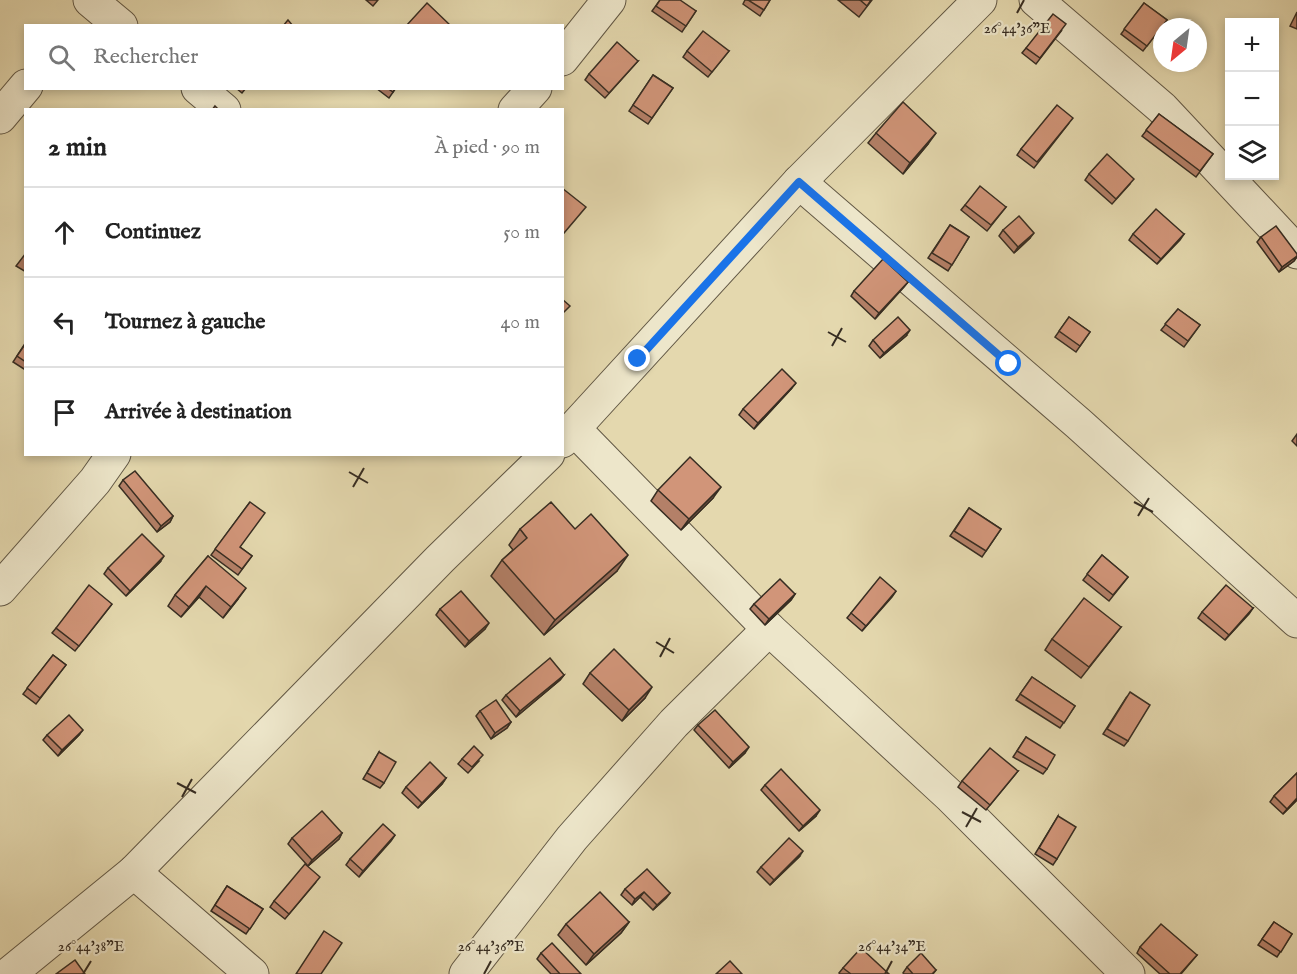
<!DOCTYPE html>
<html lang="fr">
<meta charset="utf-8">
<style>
body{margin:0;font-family:"IM FELL English",serif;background:#f2f2f2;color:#222}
.controls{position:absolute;right:18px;top:18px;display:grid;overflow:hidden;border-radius:0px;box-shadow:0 3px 9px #0003}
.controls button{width:54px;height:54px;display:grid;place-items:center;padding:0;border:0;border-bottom:2px solid #e0e0e0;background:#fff;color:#222;font:30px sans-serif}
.compass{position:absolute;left:1153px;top:18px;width:54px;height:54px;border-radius:50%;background:#fff;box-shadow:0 3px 9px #0003;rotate:209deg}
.stop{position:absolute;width:18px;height:18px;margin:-14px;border:4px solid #1a73e8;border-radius:50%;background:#fff}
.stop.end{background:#1a73e8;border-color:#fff;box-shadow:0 2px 6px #0008}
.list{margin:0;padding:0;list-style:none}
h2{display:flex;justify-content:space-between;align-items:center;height:78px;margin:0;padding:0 24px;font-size:26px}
h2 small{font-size:20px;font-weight:400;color:#767676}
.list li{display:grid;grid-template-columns:39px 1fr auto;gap:18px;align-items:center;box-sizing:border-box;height:90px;padding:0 24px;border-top:2px solid #e0e0e0}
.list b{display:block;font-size:22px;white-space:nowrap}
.list em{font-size:20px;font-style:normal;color:#767676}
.icon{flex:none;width:33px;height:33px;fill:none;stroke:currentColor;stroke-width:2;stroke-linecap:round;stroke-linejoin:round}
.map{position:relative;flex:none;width:1297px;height:974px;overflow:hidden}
.search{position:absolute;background:#fff;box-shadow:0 3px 9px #0003;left:24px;top:24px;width:540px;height:66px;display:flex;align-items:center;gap:15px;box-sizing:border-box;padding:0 21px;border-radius:0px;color:#767676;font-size:22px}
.panel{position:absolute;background:#fff;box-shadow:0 3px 9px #0003;left:24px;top:108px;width:540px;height:348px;border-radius:0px}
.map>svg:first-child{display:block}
</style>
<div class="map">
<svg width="1297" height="974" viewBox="0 0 1297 974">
<rect width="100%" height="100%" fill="#e4d8ae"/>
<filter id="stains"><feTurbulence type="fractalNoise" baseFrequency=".00333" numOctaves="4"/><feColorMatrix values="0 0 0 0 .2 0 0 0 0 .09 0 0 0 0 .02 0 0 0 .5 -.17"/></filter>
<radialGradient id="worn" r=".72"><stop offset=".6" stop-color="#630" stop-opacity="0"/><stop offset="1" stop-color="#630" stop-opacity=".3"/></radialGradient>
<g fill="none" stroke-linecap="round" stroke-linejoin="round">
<g stroke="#625845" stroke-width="35">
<g id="street">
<polyline points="90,0 121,26"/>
<polyline points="1036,0 1162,108 1297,252"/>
<polyline points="562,59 609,0"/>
<polyline points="198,88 224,110"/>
<polyline points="515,110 535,88"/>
<polyline points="0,117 26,86"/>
<polyline points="799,182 1079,424 1297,621"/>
<polyline points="574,429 769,629 950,796 1128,974"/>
<polyline points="562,441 799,182 980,0"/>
<polyline points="0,589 95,481 114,454"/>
<polyline points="134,872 252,974"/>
<polyline points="9,974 134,872 440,559 548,454"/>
<polyline points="466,974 572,838 674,723 769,629"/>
</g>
</g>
<use href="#street" stroke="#ede6ca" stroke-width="33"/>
</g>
<g fill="#b48068" stroke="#372d22" stroke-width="1.5">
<polygon points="366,0 378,0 373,6"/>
<polygon points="660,0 696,11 682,32 652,11"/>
<polygon points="745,0 770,0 760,16 743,4"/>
<polygon points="838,0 872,0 859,17"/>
<polygon points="1144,3 1167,20 1143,51 1121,34"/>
<polygon points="1297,12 1297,29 1290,26"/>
<polygon points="1062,30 1036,64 1022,53 1026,48"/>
<polygon points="687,51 729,51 708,77 683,57"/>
<polygon points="638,61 605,98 585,80 589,74"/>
<polygon points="653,75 673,88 648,124 629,111"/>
<polygon points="236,88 246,88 242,93"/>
<polygon points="376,88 396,88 389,98"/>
<polygon points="1159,114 1213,154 1196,177 1142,136"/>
<polygon points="1069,123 1034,168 1017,155 1021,149"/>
<polygon points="876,133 928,144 903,174 868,143"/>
<polygon points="1089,174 1130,184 1112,204 1085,180"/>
<polygon points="965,205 1006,207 987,231 961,210"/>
<polygon points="950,225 969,237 948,271 928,258"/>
<polygon points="1003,230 1030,238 1014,253 999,236"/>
<polygon points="1133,234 1184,234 1157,264 1129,240"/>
<polygon points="1261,237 1297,254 1297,257 1294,261 1279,272 1257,242"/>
<polygon points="26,253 26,272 16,266"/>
<polygon points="908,282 875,319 851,296 854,291"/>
<polygon points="1178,309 1200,325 1184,347 1161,330"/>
<polygon points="1069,317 1090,332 1076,352 1055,337"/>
<polygon points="906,336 880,358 869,346 873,340"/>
<polygon points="26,342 26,367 24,369 13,362"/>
<polygon points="792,388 754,429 739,415 743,409"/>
<polygon points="1297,434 1297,446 1292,441"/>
<polygon points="123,480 173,516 170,522 157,532 119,486"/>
<polygon points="658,490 713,498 681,530 651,501"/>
<polygon points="250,502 240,547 252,556 238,575 211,555"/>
<polygon points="969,508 1001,529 982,557 950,536"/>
<polygon points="520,529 575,529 617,571 544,635 491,576 502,560 513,550 509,545"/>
<polygon points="1102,555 1128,577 1109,601 1083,580"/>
<polygon points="208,556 238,599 223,618 199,597 181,617 168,606 175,595"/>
<polygon points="160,562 126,596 104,574 108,568"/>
<polygon points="896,591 862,631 847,618 851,613"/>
<polygon points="795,594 791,600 765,625 750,609 754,604"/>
<polygon points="112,604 75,651 52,633 56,628"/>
<polygon points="1253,608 1225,640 1198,618 1202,612"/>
<polygon points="440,609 485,629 465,647 436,615"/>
<polygon points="1121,627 1081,678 1045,650 1052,639"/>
<polygon points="53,655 66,665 36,704 23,694"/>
<polygon points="590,673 645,698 622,721 583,684"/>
<polygon points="564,675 560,680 516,717 502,700 506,695"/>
<polygon points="1032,677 1075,706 1060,728 1016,700"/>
<polygon points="1126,698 1128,741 1124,746 1103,734"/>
<polygon points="480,711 511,722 507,728 491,739 476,716"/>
<polygon points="698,725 745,753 729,768 694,730"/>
<polygon points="47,735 79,735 58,756 43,740"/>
<polygon points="1026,737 1047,769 1043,774 1013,757"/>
<polygon points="379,752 384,783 380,788 363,779"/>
<polygon points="462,759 479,761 468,773 458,764"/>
<polygon points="1018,771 986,810 958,787 962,781"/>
<polygon points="1297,773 1297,800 1283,814 1270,802 1274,796"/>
<polygon points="446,778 442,784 418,808 402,793 406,787"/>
<polygon points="765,785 816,816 799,831 761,790"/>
<polygon points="1058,816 1057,859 1053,865 1035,854"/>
<polygon points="342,833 339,839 308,866 288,844 292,838"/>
<polygon points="395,835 359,877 346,865 350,859"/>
<polygon points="799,857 770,885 757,872 761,867"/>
<polygon points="316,882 285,919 270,907 274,901"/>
<polygon points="227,886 263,909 246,934 211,911"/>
<polygon points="625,889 670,893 666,898 653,910 640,897 632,905 621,895"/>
<polygon points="629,922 621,933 586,965 558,935 566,924"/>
<polygon points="1274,922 1292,934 1277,957 1258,945"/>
<polygon points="1140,947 1197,955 1181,974 1160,974 1137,953"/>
<polygon points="541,953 581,974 551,974 537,959"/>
<polygon points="907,967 936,970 933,974 904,974 903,973"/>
<polygon points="843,968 889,974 840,974 839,973"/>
</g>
<g fill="#926855" stroke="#372d22" stroke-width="1.5">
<polygon points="936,133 928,144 903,174 910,163"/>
<polygon points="1034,233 1030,238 1014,253 1018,247"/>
<polygon points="1184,234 1180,240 1157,264 1161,259"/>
<polygon points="1297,256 1294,261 1279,272 1282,267"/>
<polygon points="908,282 904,287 875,319 879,313"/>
<polygon points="910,330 906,336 880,358 884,353"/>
<polygon points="796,383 792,388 754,429 758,423"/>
<polygon points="721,487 713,498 681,530 689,519"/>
<polygon points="173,516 170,522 157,532 161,526"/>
<polygon points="628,555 617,571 544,635 555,620"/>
<polygon points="164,556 160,562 126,596 130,591"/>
<polygon points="206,586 199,597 181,617 189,607"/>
<polygon points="246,588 238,599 223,618 231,607"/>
<polygon points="896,591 892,597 862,631 866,626"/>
<polygon points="795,594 791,600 765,625 769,619"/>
<polygon points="1253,608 1249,614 1225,640 1229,635"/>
<polygon points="489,623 485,629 465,647 469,641"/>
<polygon points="564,675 560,680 516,717 520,711"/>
<polygon points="652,687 645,698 622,721 629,710"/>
<polygon points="511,722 507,728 491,739 495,733"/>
<polygon points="83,730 79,735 58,756 62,750"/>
<polygon points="749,747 745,753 729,768 733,762"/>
<polygon points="446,778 442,784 418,808 422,803"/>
<polygon points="1297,798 1297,800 1283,814 1287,809"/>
<polygon points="820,810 816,816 799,831 803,826"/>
<polygon points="342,833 339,839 308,866 312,860"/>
<polygon points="395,835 391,841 359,877 363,871"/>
<polygon points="803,851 799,857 770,885 774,880"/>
<polygon points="644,892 640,897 632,905 635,899"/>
<polygon points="670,893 666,898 653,910 657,905"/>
<polygon points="629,922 621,933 586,965 594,954"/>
</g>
<g fill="#d19579" stroke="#372d22" stroke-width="1.5">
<polygon points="660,0 680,0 696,11 686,26 656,6"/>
<polygon points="748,0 770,0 764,10"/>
<polygon points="860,0 871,0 867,6"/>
<polygon points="427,3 450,25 450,26 406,26"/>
<polygon points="1144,3 1167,20 1147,46 1124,29"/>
<polygon points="1053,14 1066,24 1040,58 1026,48"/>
<polygon points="288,20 293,26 283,26"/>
<polygon points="703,31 729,51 712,72 687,51"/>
<polygon points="617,42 638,61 609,93 589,74"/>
<polygon points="653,75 673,88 652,118 633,105"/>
<polygon points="387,88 395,88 393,92"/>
<polygon points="903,102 936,133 910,163 876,133"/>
<polygon points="1057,105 1073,118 1037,162 1021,149"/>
<polygon points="215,106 219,110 212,110"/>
<polygon points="1159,114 1213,154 1200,171 1146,130"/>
<polygon points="1107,154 1134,179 1116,199 1089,174"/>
<polygon points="980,186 1006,207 991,225 965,205"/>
<polygon points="562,188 586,207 564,233 562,232"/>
<polygon points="1156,209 1184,234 1161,259 1133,234"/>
<polygon points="1019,216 1034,233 1018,247 1003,230"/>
<polygon points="950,225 969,237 952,265 932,253"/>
<polygon points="1276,226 1297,254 1297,256 1282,267 1261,237"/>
<polygon points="883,259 908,282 879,313 854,291"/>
<polygon points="562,299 570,306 562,314"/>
<polygon points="1178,309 1200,325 1188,341 1165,324"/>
<polygon points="898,317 910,330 884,353 873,340"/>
<polygon points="1069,317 1090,332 1080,346 1059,331"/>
<polygon points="26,343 26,362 17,356"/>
<polygon points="782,369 796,383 758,423 743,409"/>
<polygon points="690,457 721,487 689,519 658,490"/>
<polygon points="135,471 173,516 161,526 123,480"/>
<polygon points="250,502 265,513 240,547 252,556 242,569 215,549"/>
<polygon points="551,502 575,529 591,514 628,555 555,620 502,560 527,538 520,529"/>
<polygon points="969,508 1001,529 986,551 954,531"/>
<polygon points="142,534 164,556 130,591 108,568"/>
<polygon points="1102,555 1128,577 1113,595 1087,574"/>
<polygon points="208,556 246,588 231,607 206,586 189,607 175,595"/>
<polygon points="880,577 896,591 866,626 851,613"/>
<polygon points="780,579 795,594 769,619 754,604"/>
<polygon points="89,585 112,604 79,646 56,628"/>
<polygon points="1226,585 1253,608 1229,635 1202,612"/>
<polygon points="461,591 489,623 469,641 440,609"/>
<polygon points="1084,598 1121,627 1089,667 1052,639"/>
<polygon points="614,649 652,687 629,710 590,673"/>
<polygon points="53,655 66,665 40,698 27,688"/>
<polygon points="550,658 564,675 520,711 506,695"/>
<polygon points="1032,677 1075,706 1064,723 1020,694"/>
<polygon points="1130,692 1150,705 1128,741 1107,729"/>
<polygon points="496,700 511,722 495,733 480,711"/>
<polygon points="715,710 749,747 733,762 698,725"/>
<polygon points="69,715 83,730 62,750 47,735"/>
<polygon points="1026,737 1055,755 1047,769 1017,751"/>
<polygon points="474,746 483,755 472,767 462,759"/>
<polygon points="990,748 1018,771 990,805 962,781"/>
<polygon points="379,752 396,762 384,783 367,773"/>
<polygon points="430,762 446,778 422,803 406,787"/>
<polygon points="781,769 820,810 803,826 765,785"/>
<polygon points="1297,773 1297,798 1287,809 1274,796"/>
<polygon points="322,811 342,833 312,860 292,838"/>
<polygon points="1058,816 1076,827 1057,859 1039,848"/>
<polygon points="383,824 395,835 363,871 350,859"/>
<polygon points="789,838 803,851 774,880 761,867"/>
<polygon points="305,864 320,877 289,914 274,901"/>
<polygon points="647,869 670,893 657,905 644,892 635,899 625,889"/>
<polygon points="227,886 263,909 250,929 215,905"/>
<polygon points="600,892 629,922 594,954 566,924"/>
<polygon points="1274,922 1292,934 1281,952 1262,939"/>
<polygon points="1161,924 1197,955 1180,974 1170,974 1140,947"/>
<polygon points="324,931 342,943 321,974 296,974"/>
<polygon points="552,943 581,974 560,974 541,953"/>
<polygon points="861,948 889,974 851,974 843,968"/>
<polygon points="921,953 936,970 932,974 913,974 907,967"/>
<polygon points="75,960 85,974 56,974"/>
<polygon points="730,961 742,974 716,974"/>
</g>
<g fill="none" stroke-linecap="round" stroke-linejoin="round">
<polyline stroke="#1a73e8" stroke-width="8" points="638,359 799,182 1009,364"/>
</g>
<path fill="none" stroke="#372d22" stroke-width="2" d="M1017,13l7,-13M828,332l18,10M832,346l10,-18M349,472l19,11M353,487l11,-19M1134,502l19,10M1138,516l11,-18M656,642l18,11M660,657l10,-19M177,783l19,10M182,797l10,-18M962,812l19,10M966,827l11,-19M83,974l8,-13M484,974l7,-13M885,974l7,-13"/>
<g font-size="15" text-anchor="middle" fill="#372d22" stroke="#ede6ca" stroke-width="4.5" stroke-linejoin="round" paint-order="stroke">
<text x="1017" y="33">26°44'36"E</text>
<text x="91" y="951">26°44'38"E</text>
<text x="491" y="951">26°44'36"E</text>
<text x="892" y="951">26°44'34"E</text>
</g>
<rect width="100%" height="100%" filter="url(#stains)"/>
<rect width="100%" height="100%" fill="url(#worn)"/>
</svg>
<div class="controls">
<button>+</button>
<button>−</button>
<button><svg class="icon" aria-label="layers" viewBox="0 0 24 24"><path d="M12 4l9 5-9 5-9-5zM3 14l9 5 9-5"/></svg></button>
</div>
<svg class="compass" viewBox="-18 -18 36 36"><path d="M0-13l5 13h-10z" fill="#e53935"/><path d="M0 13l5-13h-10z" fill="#767676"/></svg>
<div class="stop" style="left:1009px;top:364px"></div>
<div class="stop end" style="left:638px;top:359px"></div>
<div class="search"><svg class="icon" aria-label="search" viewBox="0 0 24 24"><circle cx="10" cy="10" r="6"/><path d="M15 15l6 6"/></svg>Rechercher</div>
<section class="panel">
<h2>2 min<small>À pied · 90 m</small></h2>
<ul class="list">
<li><svg class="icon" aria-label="ahead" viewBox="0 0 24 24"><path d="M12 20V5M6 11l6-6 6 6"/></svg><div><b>Continuez</b></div><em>50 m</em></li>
<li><svg class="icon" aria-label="left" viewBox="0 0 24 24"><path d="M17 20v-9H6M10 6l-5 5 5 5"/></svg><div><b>Tournez à gauche</b></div><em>40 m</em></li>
<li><svg class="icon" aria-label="arrive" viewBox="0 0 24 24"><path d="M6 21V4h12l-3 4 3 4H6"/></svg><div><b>Arrivée à destination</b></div></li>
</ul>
</section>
</div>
